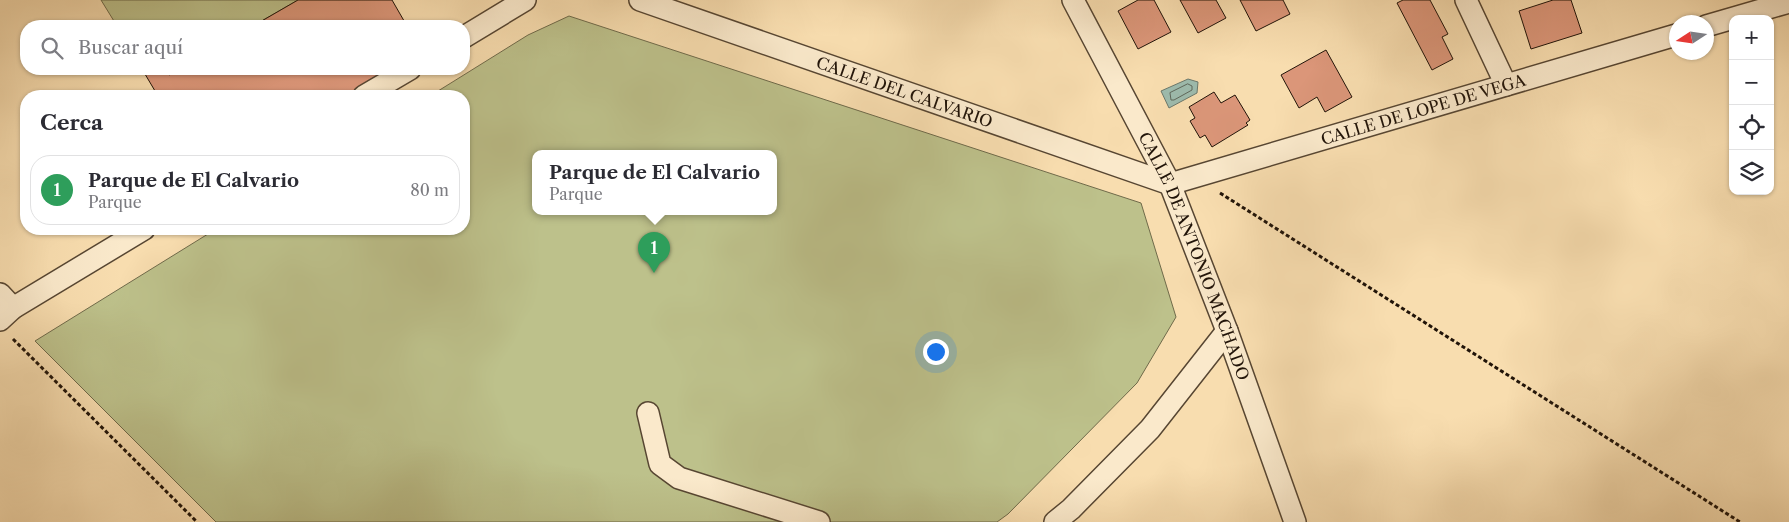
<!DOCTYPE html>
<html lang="es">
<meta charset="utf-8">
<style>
body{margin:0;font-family:"Libre Caslon Text",serif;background:#f7f7f7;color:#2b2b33}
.controls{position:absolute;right:15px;top:15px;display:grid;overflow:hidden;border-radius:10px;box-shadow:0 1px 4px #0004}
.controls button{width:45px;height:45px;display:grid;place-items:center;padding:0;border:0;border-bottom:1px solid #e1e1e2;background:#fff;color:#2b2b33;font:25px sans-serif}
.compass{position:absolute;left:1669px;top:15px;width:45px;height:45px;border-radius:50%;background:#fff;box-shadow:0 1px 4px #0004;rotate:258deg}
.you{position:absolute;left:935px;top:351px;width:18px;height:18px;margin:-12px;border:4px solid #fff;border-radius:50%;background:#1a73e8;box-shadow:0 0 0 8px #1a73e833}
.badge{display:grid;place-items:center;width:32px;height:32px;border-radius:50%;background:#8f2418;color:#fff;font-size:16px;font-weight:700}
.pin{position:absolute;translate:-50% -41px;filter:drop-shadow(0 1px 2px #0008)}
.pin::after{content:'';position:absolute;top:26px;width:18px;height:15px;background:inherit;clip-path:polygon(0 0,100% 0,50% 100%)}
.popup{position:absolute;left:532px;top:150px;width:245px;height:65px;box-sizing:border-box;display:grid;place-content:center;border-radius:10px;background:#fff;filter:drop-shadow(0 1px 4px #0005);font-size:16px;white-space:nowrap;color:#7c7c81}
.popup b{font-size:19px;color:#2b2b33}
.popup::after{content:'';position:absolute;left:50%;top:100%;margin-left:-10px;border:10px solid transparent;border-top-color:#fff}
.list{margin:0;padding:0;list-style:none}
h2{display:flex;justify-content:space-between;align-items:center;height:65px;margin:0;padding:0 20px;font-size:21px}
h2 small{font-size:16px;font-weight:400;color:#7c7c81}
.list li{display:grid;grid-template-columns:32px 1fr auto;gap:15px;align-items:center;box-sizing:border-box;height:70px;margin:0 10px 10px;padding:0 10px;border:1px solid #e1e1e2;border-radius:20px}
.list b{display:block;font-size:19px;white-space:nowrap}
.list p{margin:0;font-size:16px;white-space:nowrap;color:#7c7c81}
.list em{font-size:16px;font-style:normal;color:#7c7c81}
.icon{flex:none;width:28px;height:28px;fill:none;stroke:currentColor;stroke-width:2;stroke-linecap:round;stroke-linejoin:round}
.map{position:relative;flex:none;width:1789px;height:522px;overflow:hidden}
.search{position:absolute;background:#fff;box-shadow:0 1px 4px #0004;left:20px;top:20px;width:450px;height:55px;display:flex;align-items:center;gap:12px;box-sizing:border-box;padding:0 18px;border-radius:20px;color:#7c7c81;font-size:19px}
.panel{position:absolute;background:#fff;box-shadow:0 1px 4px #0004;left:20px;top:90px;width:450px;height:145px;border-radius:20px}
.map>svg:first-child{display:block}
</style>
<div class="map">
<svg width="1789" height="522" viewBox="0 0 1789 522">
<rect width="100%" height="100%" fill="#f8ddaf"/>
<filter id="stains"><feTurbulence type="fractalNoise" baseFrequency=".004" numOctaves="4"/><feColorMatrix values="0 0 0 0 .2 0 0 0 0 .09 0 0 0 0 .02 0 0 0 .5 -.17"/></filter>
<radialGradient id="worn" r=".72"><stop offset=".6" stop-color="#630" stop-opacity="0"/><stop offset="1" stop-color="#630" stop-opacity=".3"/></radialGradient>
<g fill="#bdc18b" stroke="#6f6a4a" fill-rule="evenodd">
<polygon points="101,0 298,0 253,26 117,26"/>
<path d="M569,16l572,187 35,114 -39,66 -129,131 -11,8h-781l-181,-181 181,-112h248v-133h-34l98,-61zM535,154h238v58h-238z"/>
</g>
<polygon fill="#9dbbad" stroke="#6b786b" points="1188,79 1198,82 1197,93 1169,108 1161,91"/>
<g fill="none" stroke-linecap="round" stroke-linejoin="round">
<polygon stroke="#5f685b" stroke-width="1" points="1188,84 1192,86 1192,90 1174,100 1171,100 1170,93"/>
</g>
<g fill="#db9679" stroke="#211409">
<polygon points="298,0 392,0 407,26 253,26"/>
<polygon points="1138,0 1154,0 1171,32 1138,49 1118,11"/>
<polygon points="1180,0 1216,0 1226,18 1198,33"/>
<polygon points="1240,0 1283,0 1290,14 1256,31"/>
<polygon points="1403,0 1430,0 1448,34 1442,37 1453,59 1432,70 1397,3"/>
<polygon points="1553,0 1571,0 1582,33 1531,49 1519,11"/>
<polygon points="1326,50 1352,97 1325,112 1317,97 1299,108 1281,75"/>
<polygon points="142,69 166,69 169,75 180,69 391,69 345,96 158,96"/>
<polygon points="1214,92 1221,103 1235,95 1250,120 1246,123 1248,125 1212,147 1205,135 1200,138 1190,121 1195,118 1189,107"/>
</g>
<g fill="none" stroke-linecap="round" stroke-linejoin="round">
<g stroke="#574632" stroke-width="24">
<g id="street">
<path id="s1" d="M640,0l530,184 506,-149"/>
<path id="s2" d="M1073,0l97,184 57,147 68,191"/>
<polyline points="1466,0 1506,85"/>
<polyline points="1706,26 1789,2"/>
<polyline points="464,37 525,0"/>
<polyline points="364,96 410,69"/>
<polyline points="0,294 13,308"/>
<polyline points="0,320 13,308 144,229"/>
<polyline points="648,413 660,464 679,478 819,522"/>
<polyline points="1055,522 1071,509 1150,429 1227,331"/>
</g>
</g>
<g stroke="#211409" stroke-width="3" stroke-dasharray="4 2.5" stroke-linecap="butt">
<polyline points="1220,193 1740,522"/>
<polyline points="13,339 197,522"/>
</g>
<use href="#street" stroke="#fae9cb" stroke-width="21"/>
</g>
<g text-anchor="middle" stroke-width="4" stroke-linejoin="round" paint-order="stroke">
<g font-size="16" fill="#211409" stroke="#fae9cb">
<text dy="6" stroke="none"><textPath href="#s1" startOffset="280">CALLE DEL CALVARIO</textPath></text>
<text dy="6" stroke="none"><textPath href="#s1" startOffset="825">CALLE DE LOPE DE VEGA</textPath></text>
<text dy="6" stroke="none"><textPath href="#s2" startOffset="284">CALLE DE ANTONIO MACHADO</textPath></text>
</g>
</g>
<rect width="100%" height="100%" filter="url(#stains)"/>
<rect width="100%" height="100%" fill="url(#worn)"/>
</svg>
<div class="controls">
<button>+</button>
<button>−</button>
<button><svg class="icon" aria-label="locate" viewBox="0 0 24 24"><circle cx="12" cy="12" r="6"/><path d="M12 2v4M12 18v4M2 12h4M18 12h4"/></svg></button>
<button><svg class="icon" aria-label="layers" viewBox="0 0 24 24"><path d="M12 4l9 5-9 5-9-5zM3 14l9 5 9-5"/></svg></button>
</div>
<svg class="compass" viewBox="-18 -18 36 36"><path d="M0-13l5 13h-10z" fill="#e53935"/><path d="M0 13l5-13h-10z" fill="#7c7c81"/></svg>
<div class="you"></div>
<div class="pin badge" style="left:654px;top:273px;background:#2e9e5b">1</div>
<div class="popup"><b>Parque de El Calvario</b>Parque</div>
<div class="search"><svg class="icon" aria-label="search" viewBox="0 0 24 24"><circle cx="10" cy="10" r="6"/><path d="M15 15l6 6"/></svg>Buscar aquí</div>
<section class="panel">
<h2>Cerca<small></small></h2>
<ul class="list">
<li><span class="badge" style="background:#2e9e5b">1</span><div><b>Parque de El Calvario</b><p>Parque</p></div><em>80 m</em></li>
</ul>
</section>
</div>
